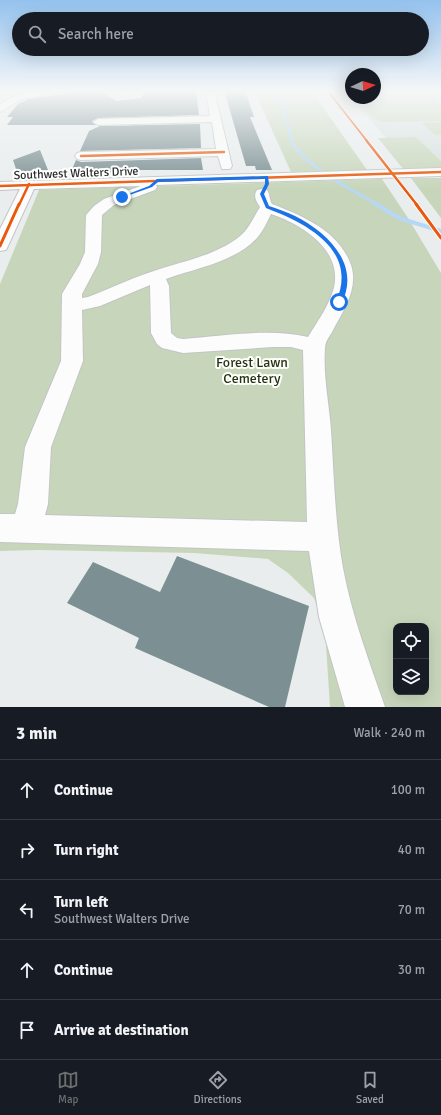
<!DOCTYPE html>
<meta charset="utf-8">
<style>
body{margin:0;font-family:Signika,sans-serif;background:#20242c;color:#f1f3f6}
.controls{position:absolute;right:12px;bottom:12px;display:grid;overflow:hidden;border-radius:8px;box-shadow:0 4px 16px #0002}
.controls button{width:36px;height:36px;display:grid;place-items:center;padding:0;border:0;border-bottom:1px solid #363941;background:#171b24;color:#f1f3f6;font:20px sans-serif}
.compass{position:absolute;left:345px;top:68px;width:36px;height:36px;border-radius:50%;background:#171b24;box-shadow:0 4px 16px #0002;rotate:86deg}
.stop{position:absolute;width:12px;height:12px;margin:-9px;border:3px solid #1a73e8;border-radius:50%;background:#fff}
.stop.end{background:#1a73e8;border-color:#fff;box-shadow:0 1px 4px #0008}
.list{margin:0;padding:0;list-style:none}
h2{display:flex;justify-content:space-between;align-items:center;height:52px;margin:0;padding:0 16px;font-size:17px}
h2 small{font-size:13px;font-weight:400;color:#9ea1a6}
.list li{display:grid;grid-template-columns:26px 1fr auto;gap:12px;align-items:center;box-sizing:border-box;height:60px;padding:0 16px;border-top:1px solid #363941}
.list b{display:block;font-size:15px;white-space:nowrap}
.list p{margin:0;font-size:13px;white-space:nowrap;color:#9ea1a6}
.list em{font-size:13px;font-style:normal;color:#9ea1a6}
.icon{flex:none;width:22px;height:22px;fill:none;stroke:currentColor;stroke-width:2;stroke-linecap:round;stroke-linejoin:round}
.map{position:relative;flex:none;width:441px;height:707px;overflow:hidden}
.search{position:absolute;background:#171b24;box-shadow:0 4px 16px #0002;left:12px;right:12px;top:12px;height:44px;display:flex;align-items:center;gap:10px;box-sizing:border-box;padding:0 14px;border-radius:22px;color:#9ea1a6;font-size:15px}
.sheet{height:352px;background:#171b24}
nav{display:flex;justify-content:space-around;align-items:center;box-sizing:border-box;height:56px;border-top:1px solid #363941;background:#171b24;font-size:11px;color:#9ea1a6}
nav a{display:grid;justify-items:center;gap:2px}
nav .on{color:#6c7070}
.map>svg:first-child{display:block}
</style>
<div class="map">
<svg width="441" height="707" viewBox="0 0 441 707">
<rect width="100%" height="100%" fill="#e9eded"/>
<polygon fill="#d6e1e0" points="441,94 441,161 416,137 386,138 351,98 375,98 375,95"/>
<g fill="#c7d6bb" fill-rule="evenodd">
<polygon points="254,90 311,90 367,170 291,172"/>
<polygon points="390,96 430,96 441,104 441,121 383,122 374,119 364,108 367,102"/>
<polygon points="441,122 441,134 435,135 422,123"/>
<polygon points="416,137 441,161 441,169 404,170 378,138"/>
<polygon points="411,178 441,178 441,218"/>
<path d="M382,179l26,39 33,55v434h-111l-5,-78 -11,-31 -26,-25 -20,-14 -74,-6 -155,-3 -39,1v-267l39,-94zM396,626h30v66h-30z"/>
</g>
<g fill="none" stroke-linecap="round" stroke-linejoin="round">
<polyline stroke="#b6d8f6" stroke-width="2.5" points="277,90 285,111 284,117 289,128 291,141"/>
<path stroke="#b6d8f6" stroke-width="3" d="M291,140c11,25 63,51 87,65"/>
<polyline stroke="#b6d8f6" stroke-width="4" points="376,204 399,218 441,231"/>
</g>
<g fill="#7c9093">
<polygon points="86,90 100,90 116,101 141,98 146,90 196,90 199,115 98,118 92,121 96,125 7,125 13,117 7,117 18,104 29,99"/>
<polygon points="224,90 245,90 254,117 250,117 272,170 256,170 255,166 246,166"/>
<polygon points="200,124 201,148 80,151 89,131 100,126"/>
<polygon points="40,150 48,170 33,172 34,175 19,178 13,160"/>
<polygon points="201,158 203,170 134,170 134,172 70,174 76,160 81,162"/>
<polygon points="177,556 309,606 285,707 269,707 135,648 139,638 67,603 93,562 160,592"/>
</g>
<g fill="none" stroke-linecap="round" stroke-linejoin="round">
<g stroke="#c2c5c5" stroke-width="2">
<g id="minor">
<polygon points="39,90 60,90 56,93 22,99 0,112 0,104 16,95"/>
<polygon points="115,90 124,90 129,94 124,97 121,96"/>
<polygon points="206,90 214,90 232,166 230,169 222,169 218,156 81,160 77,159 75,156 77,153 81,152 216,149 212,122 98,125 93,122 98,119 210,116"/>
<path d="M441,168v8l-285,9 1,2 -2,3 -41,15 -12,10 -1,37 -3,12 -16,30v4l6,-1c21,-8 41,-18 63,-25 28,-10 64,-16 88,-35 10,-8 14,-19 21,-30 -4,-6 -7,-11 -3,-17l5,-1 5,1c3,4 2,9 5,14 31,12 67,27 79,61 8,24 -8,46 -19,67 -3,5 -7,10 -7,17 -2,26 4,54 6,81 3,46 4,93 12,138 9,48 26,93 42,139h-40l-26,-90 -10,-66 -309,-9v-28h15l3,-10 7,-57 36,-86 1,-67 18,-30 5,-12 1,-37 8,-9 10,-7 37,-13 -107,3 -26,57 -2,4 -6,1v-22l20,-40 -20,1v-8zM271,214c32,11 74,37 62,77 -5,16 -16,31 -25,46 -39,-9 -85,-1 -125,2l-6,-1 -6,-5 -2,-47 -3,-7c30,-11 69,-17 91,-41 6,-7 10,-16 14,-24zM150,285l1,48 6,11 5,4 21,5 90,-6h18l12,3 4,172 -262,-7 3,-11 3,-57 32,-86 -1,-51 18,-4z"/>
</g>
</g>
<use href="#minor" fill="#fcfcfc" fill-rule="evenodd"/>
<g stroke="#fff" stroke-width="3">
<polyline id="cycleway-far2" points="327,90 367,141"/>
</g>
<g stroke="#fff" stroke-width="4">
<g id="cycleway-far1">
<polyline points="366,140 417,205"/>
<polyline points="81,156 224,152"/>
<polyline points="0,186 441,172"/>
<polyline points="19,205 29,184"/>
</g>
</g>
<g stroke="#fff" stroke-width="5">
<g id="cycleway">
<polyline points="416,204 441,238"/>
<polyline points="0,246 19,204"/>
</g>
</g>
<use href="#cycleway-far2" stroke="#e8590c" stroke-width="2"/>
<use href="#cycleway-far1" stroke="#e8590c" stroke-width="2.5"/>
<use href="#cycleway" stroke="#e8590c" stroke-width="3"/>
</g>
<linearGradient id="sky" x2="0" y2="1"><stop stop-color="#94c2ee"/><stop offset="0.48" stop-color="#f5f7f7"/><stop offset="1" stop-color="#f5f7f7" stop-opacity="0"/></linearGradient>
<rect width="441" height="189" fill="url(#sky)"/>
<path fill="#1a73e8" d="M268,176l1,8 -5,10 5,12c9,3 18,6 26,10 32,16 67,49 46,88l-5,-2c23,-52 -30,-79 -70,-94l-6,-14 5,-10v-5l-107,3 -6,5 -28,10h-4l29,-11 8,-7z"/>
<g text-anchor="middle" stroke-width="4" stroke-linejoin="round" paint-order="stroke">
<g font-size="12" fill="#292c2c" stroke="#fff">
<text transform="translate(76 173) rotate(-2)" y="4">Southwest Walters Drive</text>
</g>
<g font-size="14" fill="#25350f" stroke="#fff">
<text x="252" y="367">Forest Lawn<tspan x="252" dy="16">Cemetery</tspan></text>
</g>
</g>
</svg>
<div class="controls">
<button><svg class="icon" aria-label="locate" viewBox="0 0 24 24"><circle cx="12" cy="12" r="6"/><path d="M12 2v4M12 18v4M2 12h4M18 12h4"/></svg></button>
<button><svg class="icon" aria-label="layers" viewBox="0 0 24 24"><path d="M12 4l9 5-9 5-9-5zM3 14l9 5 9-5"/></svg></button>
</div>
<svg class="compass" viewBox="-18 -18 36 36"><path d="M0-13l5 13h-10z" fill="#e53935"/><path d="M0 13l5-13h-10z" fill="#9ea1a6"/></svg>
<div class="stop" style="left:339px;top:302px"></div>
<div class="stop end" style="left:122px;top:197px"></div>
<div class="search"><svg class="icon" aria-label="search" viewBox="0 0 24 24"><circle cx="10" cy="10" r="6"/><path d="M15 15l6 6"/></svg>Search here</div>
</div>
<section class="sheet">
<h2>3 min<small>Walk · 240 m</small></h2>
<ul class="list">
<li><svg class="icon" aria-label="ahead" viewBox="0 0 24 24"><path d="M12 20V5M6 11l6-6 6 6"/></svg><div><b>Continue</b></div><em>100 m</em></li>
<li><svg class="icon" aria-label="right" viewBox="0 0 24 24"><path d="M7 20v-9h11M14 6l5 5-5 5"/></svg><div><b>Turn right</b></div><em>40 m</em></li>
<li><svg class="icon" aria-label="left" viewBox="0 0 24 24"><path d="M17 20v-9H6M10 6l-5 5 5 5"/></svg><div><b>Turn left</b><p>Southwest Walters Drive</p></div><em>70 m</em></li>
<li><svg class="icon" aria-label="ahead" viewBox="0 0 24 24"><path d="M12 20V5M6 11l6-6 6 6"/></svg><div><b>Continue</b></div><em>30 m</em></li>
<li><svg class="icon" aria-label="arrive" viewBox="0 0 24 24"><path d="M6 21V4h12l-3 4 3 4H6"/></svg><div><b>Arrive at destination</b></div></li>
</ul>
</section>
<nav>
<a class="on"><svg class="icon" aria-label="map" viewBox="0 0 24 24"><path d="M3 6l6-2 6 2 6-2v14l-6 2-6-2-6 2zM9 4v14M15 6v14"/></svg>Map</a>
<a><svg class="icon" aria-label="directions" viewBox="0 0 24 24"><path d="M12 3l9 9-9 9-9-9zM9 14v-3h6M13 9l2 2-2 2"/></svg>Directions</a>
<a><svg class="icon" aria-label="saved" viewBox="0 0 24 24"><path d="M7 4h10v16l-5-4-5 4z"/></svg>Saved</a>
</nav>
